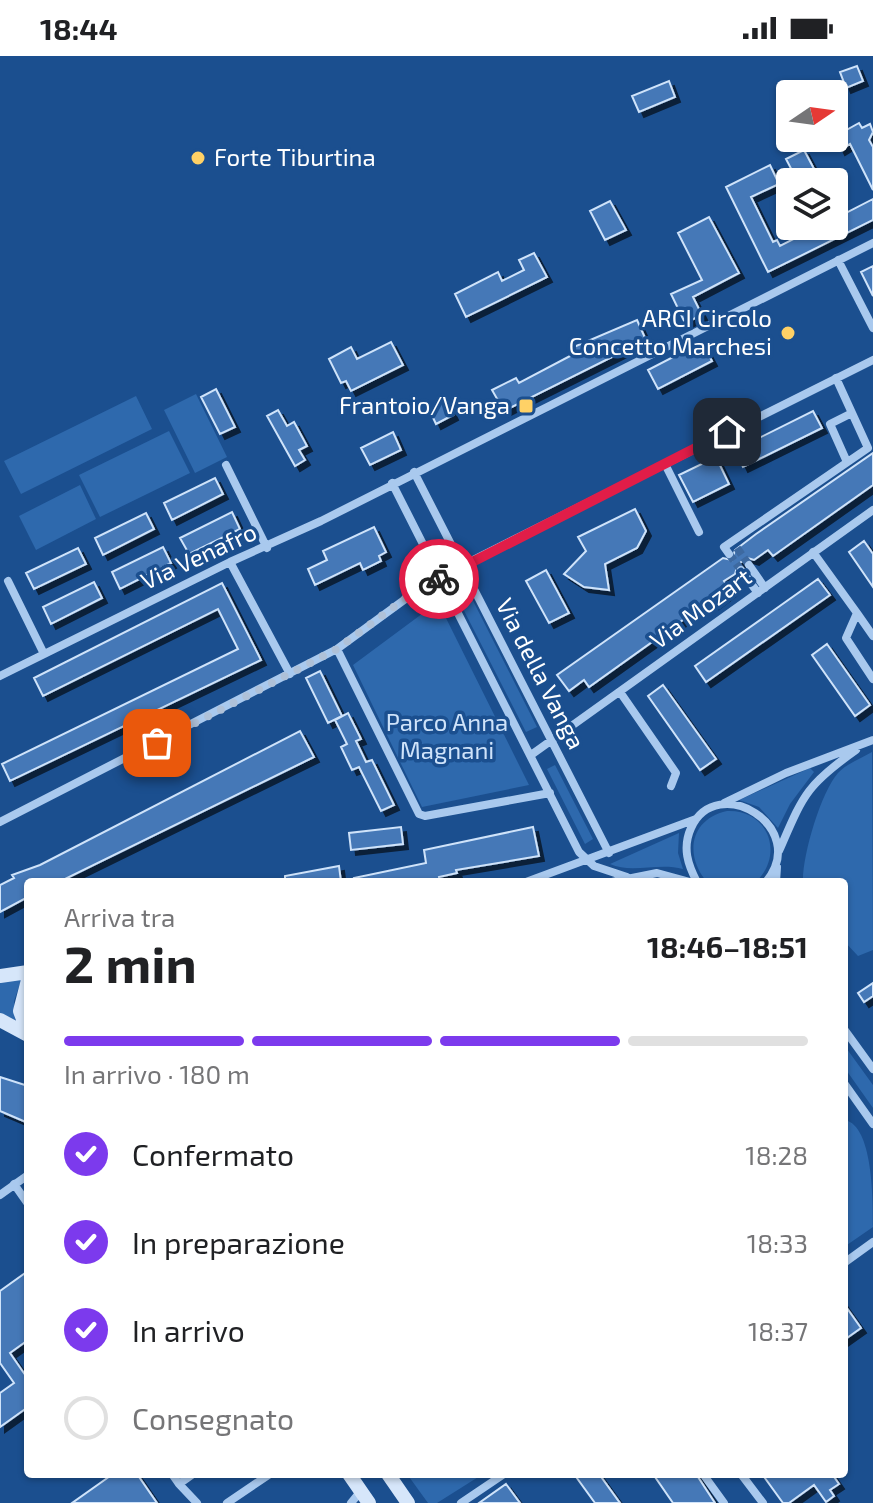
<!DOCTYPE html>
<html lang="it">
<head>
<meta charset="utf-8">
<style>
  body { margin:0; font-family:"Exo 2",sans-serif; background:#f6f6f6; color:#202124; height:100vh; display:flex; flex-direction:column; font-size:30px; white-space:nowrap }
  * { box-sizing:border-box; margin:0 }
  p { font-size:26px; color:#757577 }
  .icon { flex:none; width:44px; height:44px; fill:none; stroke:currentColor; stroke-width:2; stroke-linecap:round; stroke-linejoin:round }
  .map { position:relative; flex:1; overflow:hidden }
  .details { position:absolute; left:24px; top:822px; width:824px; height:600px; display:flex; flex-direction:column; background:#fff; border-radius:8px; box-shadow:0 2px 6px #0004 }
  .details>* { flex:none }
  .needle { width:52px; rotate:77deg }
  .buttons { position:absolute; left:776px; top:24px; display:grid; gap:16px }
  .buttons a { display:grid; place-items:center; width:72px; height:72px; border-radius:8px; background:#fff; box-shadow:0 2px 6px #0004; font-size:40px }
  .pin { position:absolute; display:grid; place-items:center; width:68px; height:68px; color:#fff; margin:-34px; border-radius:16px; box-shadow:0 4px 12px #0006 }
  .courier { position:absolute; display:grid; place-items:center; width:80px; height:80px; margin:-40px; border:6px solid #e11d48; border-radius:50%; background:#fff; color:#222; box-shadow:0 2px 10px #0007 }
  .head em { font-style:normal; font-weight:700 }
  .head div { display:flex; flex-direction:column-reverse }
  .head { display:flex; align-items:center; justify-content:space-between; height:136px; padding:0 40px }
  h1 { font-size:52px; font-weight:700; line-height:60px }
  .bar { display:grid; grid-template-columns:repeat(4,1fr); gap:12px 8px; align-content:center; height:96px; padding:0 40px }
  .bar i { height:10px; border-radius:6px; background:#e0e0e0 }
  .bar .active { background:#7c3aed }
  .bar p { grid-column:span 4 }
  ol { padding:0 40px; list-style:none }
  li { display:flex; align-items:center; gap:24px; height:88px }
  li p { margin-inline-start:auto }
  li .icon { padding:8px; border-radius:50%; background:#7c3aed; color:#fff; stroke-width:4 }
  li:last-child { color:#757577 }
  li i { width:44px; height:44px; border:4px solid #e0e0e0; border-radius:50% }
  .status { display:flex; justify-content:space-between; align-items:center; height:56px; padding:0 40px; background:#fff; direction:ltr }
  .status svg { height:22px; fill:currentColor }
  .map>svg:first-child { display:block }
</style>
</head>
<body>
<div class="status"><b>18:44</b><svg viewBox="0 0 49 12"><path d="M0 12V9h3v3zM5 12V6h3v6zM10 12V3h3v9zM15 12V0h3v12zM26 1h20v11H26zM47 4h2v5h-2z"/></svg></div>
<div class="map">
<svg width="873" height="1447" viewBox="0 0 873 1447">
  <defs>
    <filter id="shadow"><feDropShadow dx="5" dy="5" stdDeviation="0" flood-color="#0009"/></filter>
  </defs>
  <rect width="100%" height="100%" fill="#1b4f8f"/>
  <!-- green -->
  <path fill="#2e69ad" d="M196,338L227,401L195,417L164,354Z
    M136,340L152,373L21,438L4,405Z
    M169,375L190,417L100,461L79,419Z
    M80,429L96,463L36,494L19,460Z
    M465,529L537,671L526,676L454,535Z
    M438,546L529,729L422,751L353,609Z
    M872,696L873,894L858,900L844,885V826H803C802,800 821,736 838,717C846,708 862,702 872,696Z
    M555,709L593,783L585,788L547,713Z
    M810,712L814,716L790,748L778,772L759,751L739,744Z
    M727,755C768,753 785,798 756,826H707C684,799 690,763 727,755Z
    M679,777L678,797L683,813C658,806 632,818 610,808Z
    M23,919L14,945L15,964L0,957V925Z
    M844,989L873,1029V1052L844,1011Z
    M845,1064C873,1070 873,1143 873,1171L844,1191Z
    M407,1418H483L437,1447H428Z"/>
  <!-- building -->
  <path fill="#4478b7" stroke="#cfe3fa" stroke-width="2" filter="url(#shadow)" d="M857,10L863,25L846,32L840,16Z
    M669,25L675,41L639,56L632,40Z
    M859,67L862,72L870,68L873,76L869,84L873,91V134L850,88L840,94L834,81Z
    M804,94L821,126H798L786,103Z
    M770,109L779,128L751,141L773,186L777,184L780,190L819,170H834V163L873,143V164L768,216L726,131Z
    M610,145L626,174L605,184L590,155Z
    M709,161L739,217L693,241L702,259L685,267L671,238L702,224L678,177Z
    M534,197L547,221L466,261L455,238L498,216L502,225L524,214L519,204Z
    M873,210V240L861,216Z
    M637,264L646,284L504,355L492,334L516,322L519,327L572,299L569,293Z
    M391,286L403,309L351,335L346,325L341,327L329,303L351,291L357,303Z
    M702,286L712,305L658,333L648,314Z
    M216,333L235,371L220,378L201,341Z
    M446,344L453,359L436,368L429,353Z
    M278,354L287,370L294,366L307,390L299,394L305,404L295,410L267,360Z
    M813,355L822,372L743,411L735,394Z
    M393,376L401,394L370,409L361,392Z
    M873,397V429L773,500L768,494L754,504L748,502L738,508L735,518L724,525L731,535L714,548L711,544L589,631L584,624L569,635L557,619L723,502L732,504L735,494L756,478Z
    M716,401L729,428L693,446L679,419Z
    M215,422L223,438L172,464L164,447Z
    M635,453L646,475L637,492L605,508L609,534L584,531L564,518L586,495L578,481Z
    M232,456L240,473L189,498L180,482Z
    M146,457L154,473L103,499L95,482Z
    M374,471L386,496L379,500L381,505L363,514L360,507L315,529L308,513L327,504L323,495Z
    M864,485L873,498V531L849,496Z
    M163,491L171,507L120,533L112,516Z
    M78,492L86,508L34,533L26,517Z
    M546,514L569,557L549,567L526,525Z
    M818,523L830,539L706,626L695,610Z
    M94,526L102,542L51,568L43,551Z
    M222,527L261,604L10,725L2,708L238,593L218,553L43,640L34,622Z
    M827,588L870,649L855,660L812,599Z
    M320,615L342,660L328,667L306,622Z
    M663,629L716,703L700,714L648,640Z
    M348,657L361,683L356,685L366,706L372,704L394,749L381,755L359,711L352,714L341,691L347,688L335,664Z
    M300,675L314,701L59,826H28V841L0,856V829L14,822L12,819L40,809Z
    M401,771L403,788L351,794L349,777Z
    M533,771L539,800L456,814L457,817L439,821L440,826H355L354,822L426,807L424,794Z
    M339,810L341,826H285V820Z
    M873,927V940L864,946L858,937Z
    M0,1021L28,1030V1067L0,1055Z
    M28,1215V1284L10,1297L28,1323V1351L0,1371V1337L14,1327L0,1307V1235Z
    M844,1248L861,1272L844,1284Z
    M113,1418H137L157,1447H72Z
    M574,1418H599L620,1447H595Z
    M653,1418H696L715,1447H673Z
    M762,1418H832L839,1428L830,1434L834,1440L826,1446L814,1429L789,1447H783Z
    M506,1428L520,1447H479Z"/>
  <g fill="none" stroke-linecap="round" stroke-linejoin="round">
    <!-- street-tunnel -->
    <path stroke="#3d69a0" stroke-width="8" stroke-dasharray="8 4" stroke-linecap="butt" d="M737,492L749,509
      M729,498L741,514"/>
    <!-- street -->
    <path stroke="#a9c9ee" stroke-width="8" d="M838,204L873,272
      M847,406L830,368L852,357
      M665,408L699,476
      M226,409L267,492
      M414,416L609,797
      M392,427L579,796L594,810L627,821
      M813,496L857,557
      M729,498L724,491L868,392L836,322
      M230,506L290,618
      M749,509L765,532
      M741,514L758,537
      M8,525L44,598
      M873,580L857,557L846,582L873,623
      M337,593L419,758L425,760L550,737
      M0,620L230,506L321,465L873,187
      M620,636L676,717L671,730
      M531,699L873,454
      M724,747L786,717L873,684
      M0,766L337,593L415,536L475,503L873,304
      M779,795C803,740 805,730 856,694
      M526,826L696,763
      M612,826L657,817L690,826
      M697,826C688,809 682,792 691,772C717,715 811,771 766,826
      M776,826L777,811
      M844,973L873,1013
      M844,1027L873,1068
      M14,1128L28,1148
      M0,1139L28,1119
      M844,1207L873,1186
      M172,1418L179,1428L193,1418
      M703,1418L724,1447
      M741,1418L763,1447
      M179,1428L197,1447
      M227,1447L270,1418
      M351,1447L360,1436
      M461,1447L504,1418"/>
    <!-- secondary -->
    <path stroke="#d6e6fa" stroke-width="14" d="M0,920L28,916
      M28,924L20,955L28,977
      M0,964L28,979
      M349,1418L369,1447
      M388,1418L408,1447"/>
  </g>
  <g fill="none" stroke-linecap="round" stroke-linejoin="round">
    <!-- done -->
    <path stroke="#afc1d8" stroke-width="8" stroke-dasharray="0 14.4" d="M157,687L337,593L410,539L439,523"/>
    <!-- route -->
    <path stroke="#e11d48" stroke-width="10" d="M439,523L727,376"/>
  </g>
  <!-- markers -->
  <g fill="#ffd166" stroke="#1b4f8f" stroke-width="3">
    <circle cx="198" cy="102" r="8"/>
    <circle cx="788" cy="277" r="8"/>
    <rect x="518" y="342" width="16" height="16" rx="4"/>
  </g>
  <g text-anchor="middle" stroke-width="7" stroke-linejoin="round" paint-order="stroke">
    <!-- poi labels -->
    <g font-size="24" fill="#fff" stroke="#1b4f8f" text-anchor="end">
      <text x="214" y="110" text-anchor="start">Forte Tiburtina</text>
      <text x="772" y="271">ARCI Circolo<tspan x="772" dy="28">Concetto Marchesi</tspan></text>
      <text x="510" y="358">Frantoio/Vanga</text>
    </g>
    <!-- street labels -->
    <g font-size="24" fill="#fff" stroke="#1b4f8f">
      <text transform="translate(199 501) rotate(-25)" y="8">Via Venafro</text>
      <text transform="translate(701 553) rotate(-36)" y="8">Via Mozart</text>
      <text transform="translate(540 618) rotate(63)" y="8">Via della Vanga</text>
    </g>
    <!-- park labels -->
    <g font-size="24" fill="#cfe3fa" stroke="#1b4f8f">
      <text x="447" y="675">Parco Anna<tspan x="447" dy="28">Magnani</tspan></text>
    </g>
  </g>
</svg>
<div class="buttons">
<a><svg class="needle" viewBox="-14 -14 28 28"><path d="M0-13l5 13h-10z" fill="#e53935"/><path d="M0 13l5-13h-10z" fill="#757577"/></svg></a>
<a><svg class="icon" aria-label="layers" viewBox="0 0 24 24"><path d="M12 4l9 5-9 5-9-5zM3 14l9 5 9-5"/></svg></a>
</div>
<div class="pin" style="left:157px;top:687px;background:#ea580c"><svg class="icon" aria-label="bag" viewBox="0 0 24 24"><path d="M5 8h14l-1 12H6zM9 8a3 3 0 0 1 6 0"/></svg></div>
<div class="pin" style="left:727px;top:376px;background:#1f2937"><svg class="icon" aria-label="home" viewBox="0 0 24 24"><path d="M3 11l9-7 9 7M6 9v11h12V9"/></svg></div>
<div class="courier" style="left:439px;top:523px"><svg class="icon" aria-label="bike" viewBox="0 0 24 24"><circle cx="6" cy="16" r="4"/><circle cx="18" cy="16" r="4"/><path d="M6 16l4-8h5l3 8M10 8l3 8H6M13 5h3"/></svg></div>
<section class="details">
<div class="head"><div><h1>2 min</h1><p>Arriva tra</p></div><em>18:46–18:51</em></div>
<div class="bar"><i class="active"></i><i class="active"></i><i class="active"></i><i></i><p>In arrivo · 180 m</p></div>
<ol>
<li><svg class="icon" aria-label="check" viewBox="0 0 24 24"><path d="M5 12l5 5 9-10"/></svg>Confermato<p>18:28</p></li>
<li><svg class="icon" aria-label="check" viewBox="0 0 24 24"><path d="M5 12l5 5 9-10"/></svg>In preparazione<p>18:33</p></li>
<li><svg class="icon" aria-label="check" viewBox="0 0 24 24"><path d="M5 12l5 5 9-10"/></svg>In arrivo<p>18:37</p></li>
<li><i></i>Consegnato</li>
</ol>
</section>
</div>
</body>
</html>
